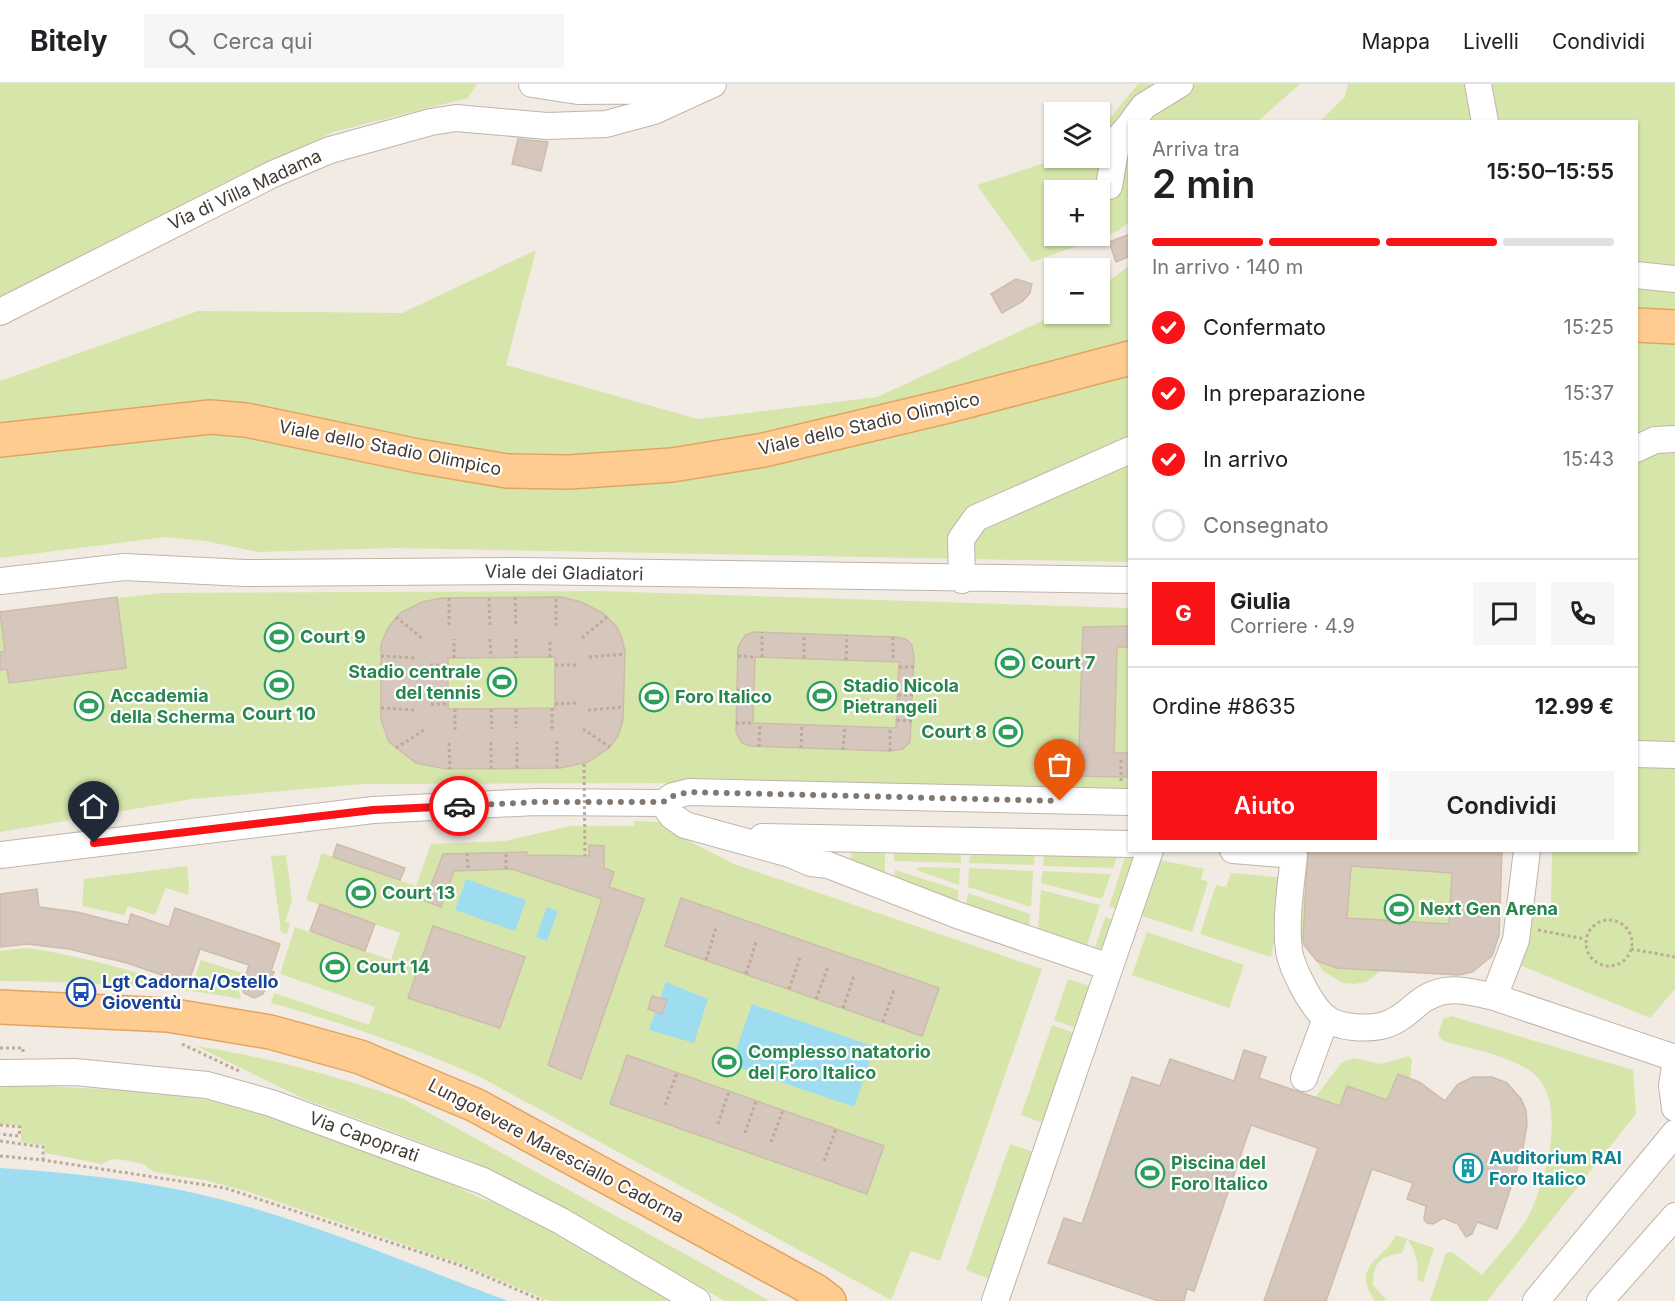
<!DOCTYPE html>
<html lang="it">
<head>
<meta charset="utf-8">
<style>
  body { margin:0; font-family:Inter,sans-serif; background:#f6f6f6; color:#202124; height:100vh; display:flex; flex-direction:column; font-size:22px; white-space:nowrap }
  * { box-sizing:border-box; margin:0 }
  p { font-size:20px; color:#757577 }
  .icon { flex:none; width:33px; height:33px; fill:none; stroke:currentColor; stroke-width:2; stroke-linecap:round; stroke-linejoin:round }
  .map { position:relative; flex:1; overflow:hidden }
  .side { position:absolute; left:1128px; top:36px; width:510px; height:732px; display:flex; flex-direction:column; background:#fff; border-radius:0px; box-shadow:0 2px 4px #0004 }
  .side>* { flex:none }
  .tools { position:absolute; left:1044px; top:18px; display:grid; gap:12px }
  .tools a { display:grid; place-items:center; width:66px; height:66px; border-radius:0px; background:#fff; box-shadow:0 2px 4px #0004; font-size:30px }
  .pin { position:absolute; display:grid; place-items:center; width:51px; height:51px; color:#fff; margin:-62px -26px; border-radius:50% 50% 50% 0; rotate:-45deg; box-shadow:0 0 6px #0007 }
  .pin .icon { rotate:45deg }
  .courier { position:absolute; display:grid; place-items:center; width:60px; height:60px; margin:-30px; border:4px solid #f91317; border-radius:50%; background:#fff; color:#222; box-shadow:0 2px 8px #0007 }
  .head em { font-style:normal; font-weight:600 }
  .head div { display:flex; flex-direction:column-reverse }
  .head { display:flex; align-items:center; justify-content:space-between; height:102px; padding:0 24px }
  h1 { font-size:39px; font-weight:600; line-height:45px }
  .bar { display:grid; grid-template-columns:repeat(4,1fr); gap:9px 6px; align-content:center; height:72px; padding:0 24px }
  .bar i { height:8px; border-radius:4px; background:#e0e0e0 }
  .bar .current { background:#f91317 }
  .bar p { grid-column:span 4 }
  .line { display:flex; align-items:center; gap:15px; padding:0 24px; border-top:2px solid #e0e0e0 }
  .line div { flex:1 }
  .round { display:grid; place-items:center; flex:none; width:63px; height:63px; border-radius:0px; background:#f6f6f6 }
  ol { padding:0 24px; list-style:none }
  li { display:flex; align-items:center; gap:18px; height:66px }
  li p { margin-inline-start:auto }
  li .icon { padding:6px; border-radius:50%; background:#f91317; color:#fff; stroke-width:4 }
  li:last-child { color:#757577 }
  li i { width:33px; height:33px; border:3px solid #e0e0e0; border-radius:50% }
  .primary-button { display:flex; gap:12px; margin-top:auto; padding:12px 24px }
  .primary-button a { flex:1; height:69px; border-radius:0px; background:#f91317; color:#fff; font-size:24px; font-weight:600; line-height:69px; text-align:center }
  .primary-button a+a { background:#f6f6f6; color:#202124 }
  header { display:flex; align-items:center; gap:36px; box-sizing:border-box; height:84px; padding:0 30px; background:#fff; border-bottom:2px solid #e0e0e0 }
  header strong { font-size:28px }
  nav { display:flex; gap:33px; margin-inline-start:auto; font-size:21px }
  .search { width:420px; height:54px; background:#f6f6f6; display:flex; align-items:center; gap:15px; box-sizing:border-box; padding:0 21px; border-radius:0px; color:#757577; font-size:22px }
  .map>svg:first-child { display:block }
</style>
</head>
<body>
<header>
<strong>Bitely</strong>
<div class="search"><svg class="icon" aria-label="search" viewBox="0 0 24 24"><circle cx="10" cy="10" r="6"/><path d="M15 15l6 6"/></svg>Cerca qui</div>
<nav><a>Mappa</a><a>Livelli</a><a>Condividi</a></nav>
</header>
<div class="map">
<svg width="1675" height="1217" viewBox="0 0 1675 1217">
  <rect width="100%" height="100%" fill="#f2ebe3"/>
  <!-- green -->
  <path fill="#d6e6ab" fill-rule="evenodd" d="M0,0H477L468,14L333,48L0,216Z
    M1138,0H1300L1258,37L1130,38L1129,138L1118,147L1032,178L977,101L1060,74H1100V46ZM1054,106H1100V152H1054Z
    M1348,0H1675V905L1650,934L1515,879L1528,824L1551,821L1552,767L1636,766V38H1319L1345,13Z
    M536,166L506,281L698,335L877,313L1057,230H1100V203L1129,182V478L395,464L258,468L205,457L166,453L0,474V297L198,227L402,229Z
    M597,507L1129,524V712L714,699L363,700L192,715L0,748V527L163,509Z
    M634,737L658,738L691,745L689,757L734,780L1042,885L940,1177L911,1167L891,1216L480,993C411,963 343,939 271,919L274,909L369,941L375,923L280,890L295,843L391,876L400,849L306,816L322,769L416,802L431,760L505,757L570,742H634Z
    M852,764H885V795L850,784Z
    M894,765L961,766V779L894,777Z
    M970,766L1035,770L1034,781L969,779Z
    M1301,767H1502L1499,853L1488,875L1471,888L1463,891L1381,887L1366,898L1354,900L1343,899L1323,887L1299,853Z
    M1044,770L1117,773L1113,784L1043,782Z
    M286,771L292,817L285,838L290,839L287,850L281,848L271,772Z
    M1125,773L1139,774L1121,826L1109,823Z
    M1160,776L1204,785L1201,795L1208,798L1192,848L1142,832Z
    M187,782L189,803L188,811L166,804L155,831L128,822L124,831L82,822L84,795Z
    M919,783L960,784L959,801L916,786Z
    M969,784L1033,787L1031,823L968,803Z
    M895,786L958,806V819L895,798Z
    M1043,787L1111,790L1102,815L1041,799Z
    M1231,789L1287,794L1271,873L1200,850L1216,801L1226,803Z
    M1041,806L1100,821L1087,861L1038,845Z
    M968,809L1030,830L1029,842L966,822Z
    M1105,833L1117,837L1107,867L1095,863Z
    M1147,848L1244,881L1229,924L1132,891Z
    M27,864C84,872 137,888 191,905L201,876L242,889L238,903L241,915C163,900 80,898 0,897V867Z
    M1068,895L1093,903L1078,945L1054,936Z
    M1451,932L1633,986L1636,1030L1487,1217H1430L1446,1169L1452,1168L1482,1191C1497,1172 1519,1151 1530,1129C1547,1095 1569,1012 1530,987C1505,970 1471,965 1443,957L1438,951L1443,935Z
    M1052,941L1077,950L1046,1040L1021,1031Z
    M196,962C267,973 336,992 404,1015L770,1217H725L506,1094L463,1074L304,1015Z
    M1409,972L1412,976L1410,994L1398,991L1386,1018L1347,1002L1340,1022L1315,1014L1341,979L1354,974L1381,980Z
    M0,1000L143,1007L208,1016L267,1032L427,1089L483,1115L531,1128L690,1217H549L464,1181L249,1108L204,1096L154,1088L143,1080L130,1077L113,1075L102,1080L45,1069L43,1061L21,1058V1042L0,1040Z
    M1010,1060L1036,1069L992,1196L966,1186Z
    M1396,1151L1434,1164L1423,1198L1417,1196C1419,1180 1417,1169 1407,1155L1402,1169C1380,1172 1373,1179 1373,1201L1387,1216L1375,1217C1350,1181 1383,1177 1396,1151Z"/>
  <!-- water -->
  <path fill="#9edcef" d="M466,795L526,816L515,847L455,826Z
    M547,823L558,827L547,857L536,853Z
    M666,898L708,915L694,959L649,946Z
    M752,920L875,963L854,1023L731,981Z
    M0,1084C60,1088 121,1094 180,1106C293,1129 401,1177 508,1217H0Z"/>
  <!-- building -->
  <path fill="#d6c7bc" stroke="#cebbac" stroke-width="1.5" fill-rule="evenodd" d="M518,55L548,58L541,87L512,80Z
    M1130,150V172L1116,178L1109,158Z
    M1016,195L1032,200L1030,209L1023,217L1002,229L991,210Z
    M117,513L126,584L9,599L7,585L0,586V568L5,567L0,528Z
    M562,513L581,518L603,529L617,543L622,555L625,567L623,636L618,652L609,664L588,678L560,684L446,685L416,679L389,658L381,636V560L388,544L400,529L422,518L442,514ZM555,573V624L448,625V574Z
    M1130,542V563H1117L1114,669H1130V693L1078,692L1083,543Z
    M754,548L895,553L906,555L912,561L914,572L910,658L903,665L890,667L750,662L742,659L736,648L738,563L745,551ZM755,573L899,578L896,644L753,639Z
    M337,760L405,784L400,796L333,773Z
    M589,761L604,762V784L614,788L609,803L644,815L581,995L548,981L602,815L512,785L454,787L441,823L425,817L443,770L527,768L526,771L589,772Z
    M1308,766H1502L1499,851L1492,872L1472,888L1459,891L1337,884L1317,877L1304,861L1303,854ZM1351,782L1452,789L1449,840L1347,834Z
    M37,805L39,823L77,828L128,841L131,830L169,843L175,824L280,860L271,887L274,888L263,910L254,914L244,909L242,903L249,881L200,865L188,900L127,879L69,865L27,860L0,863V810Z
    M681,814L939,904L922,952L665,862Z
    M320,820L375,840L365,867L310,847Z
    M433,842L525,873L500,944L408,914Z
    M652,912L667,916L662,930L648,925Z
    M1244,966L1266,973L1259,994L1340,1022L1347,1002L1387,1016L1398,990L1419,998L1445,1017L1458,1000L1473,993H1492L1507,999L1521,1015L1526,1026L1527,1041L1522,1070L1497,1145L1477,1138L1472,1150L1466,1153L1458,1140L1443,1134L1433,1140L1427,1139L1424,1135L1426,1122L1407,1115L1413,1099L1372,1085L1326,1217H1264L1318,1064L1251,1041L1194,1207L1187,1205L1184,1217H1158L1048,1179L1064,1134L1082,1140L1132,993L1160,1002L1170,975L1234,997Z
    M627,971L884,1062L867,1110L610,1020Z"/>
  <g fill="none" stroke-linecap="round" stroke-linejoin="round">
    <!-- minor casing -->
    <g stroke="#c0b4a9" stroke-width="28">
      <path id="minor" d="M532,0L578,7L695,6
        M1478,0L1485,38
        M1132,38L1144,22L1180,0
        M1109,102L1117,56L1130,41
        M1636,191L1675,195
        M0,228L273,90L330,66L431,38L456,34L547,42L606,40L654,27L713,0
        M1636,365L1655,356L1675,355
        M962,496L961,455L976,434L1130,366
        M0,497L124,483L245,489L519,487L1130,496
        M1636,670L1675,671
        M663,719L672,732L685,741L790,770L811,779L828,781L957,831L1109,883
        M762,753L1130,760
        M1233,766L1294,771C1291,802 1285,836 1289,867C1292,885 1312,924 1327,935C1340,944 1366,945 1381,942C1395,939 1406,930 1416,921C1441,899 1466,906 1494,913L1516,856L1527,766
        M0,771L373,726L536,718L663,719L673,712L689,708L1130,718
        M1494,913L1675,974
        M1675,982L1672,1002L1675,1024
        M0,989L75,988L207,1001L271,1019L483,1097L561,1137L697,1217
        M1304,994L1326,934
        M995,1217L1150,766
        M1536,1217L1675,1049
        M1600,1217L1675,1132"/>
    </g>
    <!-- major casing -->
    <g stroke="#e2a560" stroke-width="36">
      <path id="major" d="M1636,241L1675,243
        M0,356L210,333L246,336L418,372L507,387L569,388L672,381L764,366L948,322L1130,274
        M0,923L168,931L270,948L360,973L475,1021L816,1207L829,1217"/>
    </g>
    <!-- path -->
    <path stroke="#beaa97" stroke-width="3" stroke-dasharray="3 3" stroke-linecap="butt" d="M515,513L516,542
      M449,514V542
      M489,514L490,542
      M396,533L423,555
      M556,542V513
      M893,553V577
      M582,554L607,533
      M490,555L491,574
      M516,555V574
      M381,572L417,574
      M738,572L755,573
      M550,573V555
      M589,573L625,570
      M762,573V548
      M454,574V555
      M804,574V550
      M846,576L847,551
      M430,581H448
      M555,581H576
      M899,583H914
      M737,606H754
      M898,611H913
      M431,620H448
      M555,620L576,619
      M381,624L417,626
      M552,624V645
      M455,625V646
      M491,625L492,645
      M516,625V644
      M588,626L624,623
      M897,636L912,637
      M736,639H753
      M583,645L610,663
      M557,657V684
      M449,659L450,685
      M759,663L760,639
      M396,664L424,646
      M801,664L802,641
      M843,666L845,642
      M890,667V644
      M517,684V658
      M491,685V658
      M1121,697V673
      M467,769L468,786
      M506,785V768
      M1586 859a23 23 0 1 1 46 0a23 23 0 1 1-46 0Z
      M1538,846L1585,855
      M1631,865L1675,873
      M706,876L716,844
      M746,890L756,858
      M789,905L800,874
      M816,915L828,883
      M843,924L854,892
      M883,938L894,906
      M182,960L239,987
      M0,964H23V968
      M665,1021L677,989
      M718,1040L729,1007
      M0,1041L20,1043L19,1052L0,1050
      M745,1049L756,1017
      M0,1057L43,1063V1076
      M771,1058L783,1026
      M0,1072L43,1076L225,1104L462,1182L543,1217
      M824,1077L836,1045"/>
    <!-- minor -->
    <use href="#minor" stroke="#fff" stroke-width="26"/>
    <!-- major -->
    <use href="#major" stroke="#fecc90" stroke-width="33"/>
    <!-- path-bridge -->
    <path stroke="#beaa97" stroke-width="3" stroke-dasharray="3 3" stroke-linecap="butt" d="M584,680L585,772"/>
  </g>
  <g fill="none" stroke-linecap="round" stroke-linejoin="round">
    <!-- done -->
    <path stroke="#807871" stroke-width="6" stroke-dasharray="0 10.8" d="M459,722L536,718H663L673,712L689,708L1060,717"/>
    <!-- route -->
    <path stroke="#f91317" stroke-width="8" d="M94,759L373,726L459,722"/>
  </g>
  <!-- icons -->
  <defs>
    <g id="stadium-ring" transform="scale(1.5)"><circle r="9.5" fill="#fff" stroke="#2e9e5b" stroke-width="1.5"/><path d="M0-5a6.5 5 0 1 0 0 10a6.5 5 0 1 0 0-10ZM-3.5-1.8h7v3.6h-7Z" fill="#2e9e5b"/></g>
    <g id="bus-ring" transform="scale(1.5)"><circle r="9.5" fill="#fff" stroke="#1a4fb4" stroke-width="1.5"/><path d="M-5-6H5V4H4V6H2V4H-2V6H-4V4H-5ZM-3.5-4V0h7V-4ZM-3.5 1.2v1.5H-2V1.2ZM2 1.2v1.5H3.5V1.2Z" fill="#1a4fb4"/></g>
    <g id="building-ring" transform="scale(1.5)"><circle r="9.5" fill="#fff" stroke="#0f9aa8" stroke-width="1.5"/><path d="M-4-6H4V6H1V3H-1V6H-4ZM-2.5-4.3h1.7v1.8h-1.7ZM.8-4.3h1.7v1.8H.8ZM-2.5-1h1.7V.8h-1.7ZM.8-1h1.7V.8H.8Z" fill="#0f9aa8"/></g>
  </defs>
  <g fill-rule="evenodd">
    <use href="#stadium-ring" x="279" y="553"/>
    <use href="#stadium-ring" x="1010" y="579"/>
    <use href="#stadium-ring" x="502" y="598"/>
    <use href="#stadium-ring" x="279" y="601"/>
    <use href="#stadium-ring" x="822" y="612"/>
    <use href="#stadium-ring" x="654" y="613"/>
    <use href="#stadium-ring" x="89" y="622"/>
    <use href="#stadium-ring" x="1008" y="648"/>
    <use href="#stadium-ring" x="361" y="809"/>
    <use href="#stadium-ring" x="1399" y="825"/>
    <use href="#stadium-ring" x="335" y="883"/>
    <use href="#bus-ring" x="81" y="908"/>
    <use href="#stadium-ring" x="727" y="978"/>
    <use href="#building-ring" x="1468" y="1084"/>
    <use href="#stadium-ring" x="1150" y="1089"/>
  </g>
  <g text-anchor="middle" stroke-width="4.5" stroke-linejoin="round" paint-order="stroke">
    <!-- street labels -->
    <g font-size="18" fill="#433a33" stroke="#fff">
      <text transform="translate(245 106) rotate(-25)" y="6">Via di Villa Madama</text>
      <text transform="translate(869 340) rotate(-13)" y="6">Viale dello Stadio Olimpico</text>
      <text transform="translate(390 364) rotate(11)" y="6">Viale dello Stadio Olimpico</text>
      <text transform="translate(564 489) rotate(1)" y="6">Viale dei Gladiatori</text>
      <text transform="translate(364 1053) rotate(20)" y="6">Via Capoprati</text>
      <text transform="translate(556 1067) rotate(28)" y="6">Lungotevere Maresciallo Cadorna</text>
    </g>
    <!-- leisure labels -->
    <g font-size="18" font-weight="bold" fill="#27864d" stroke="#fff" text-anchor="start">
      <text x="300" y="559">Court 9</text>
      <text x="1031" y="585">Court 7</text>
      <text x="481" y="594" text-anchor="end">Stadio centrale<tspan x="481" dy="21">del tennis</tspan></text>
      <text x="843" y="608">Stadio Nicola<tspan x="843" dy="21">Pietrangeli</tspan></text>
      <text x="110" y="618">Accademia<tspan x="110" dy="21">della Scherma</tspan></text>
      <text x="675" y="619">Foro Italico</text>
      <text x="279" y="636" text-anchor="middle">Court 10</text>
      <text x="987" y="654" text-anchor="end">Court 8</text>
      <text x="382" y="815">Court 13</text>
      <text x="1420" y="831">Next Gen Arena</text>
      <text x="356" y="889">Court 14</text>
      <text x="748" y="974">Complesso natatorio<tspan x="748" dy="21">del Foro Italico</tspan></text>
      <text x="1171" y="1085">Piscina del<tspan x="1171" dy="21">Foro Italico</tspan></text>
    </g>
    <!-- transit labels -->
    <g font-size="18" font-weight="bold" fill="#164399" stroke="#fff" text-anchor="start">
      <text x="102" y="904">Lgt Cadorna/Ostello<tspan x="102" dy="21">Gioventù</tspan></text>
    </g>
    <!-- culture labels -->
    <g font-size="18" font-weight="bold" fill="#0d838f" stroke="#fff" text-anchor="start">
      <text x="1489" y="1080">Auditorium RAI<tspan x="1489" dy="21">Foro Italico</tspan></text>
    </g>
  </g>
</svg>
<div class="tools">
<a><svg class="icon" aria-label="layers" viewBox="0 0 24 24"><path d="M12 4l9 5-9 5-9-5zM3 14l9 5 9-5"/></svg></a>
<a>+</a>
<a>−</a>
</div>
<div class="pin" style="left:1060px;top:717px;background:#ea580c"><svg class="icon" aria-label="bag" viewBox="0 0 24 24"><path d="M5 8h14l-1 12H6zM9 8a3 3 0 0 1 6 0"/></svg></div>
<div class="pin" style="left:94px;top:759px;background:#1f2937"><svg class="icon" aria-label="home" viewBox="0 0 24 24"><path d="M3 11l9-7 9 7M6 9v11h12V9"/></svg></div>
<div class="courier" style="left:459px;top:722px"><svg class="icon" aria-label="car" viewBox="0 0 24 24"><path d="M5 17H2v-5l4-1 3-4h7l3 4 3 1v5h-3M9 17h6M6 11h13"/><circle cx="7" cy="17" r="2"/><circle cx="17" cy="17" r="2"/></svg></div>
<section class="side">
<div class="head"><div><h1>2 min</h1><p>Arriva tra</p></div><em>15:50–15:55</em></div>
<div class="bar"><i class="current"></i><i class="current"></i><i class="current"></i><i></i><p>In arrivo · 140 m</p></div>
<ol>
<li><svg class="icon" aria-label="check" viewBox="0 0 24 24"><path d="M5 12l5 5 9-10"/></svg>Confermato<p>15:25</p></li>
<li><svg class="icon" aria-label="check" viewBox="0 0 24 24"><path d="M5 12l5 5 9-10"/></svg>In preparazione<p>15:37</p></li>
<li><svg class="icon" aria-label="check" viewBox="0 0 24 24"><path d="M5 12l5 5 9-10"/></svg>In arrivo<p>15:43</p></li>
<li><i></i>Consegnato</li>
</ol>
<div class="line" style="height:108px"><b class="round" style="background:#f91317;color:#fff">G</b><div><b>Giulia</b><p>Corriere · 4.9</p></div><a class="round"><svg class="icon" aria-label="chat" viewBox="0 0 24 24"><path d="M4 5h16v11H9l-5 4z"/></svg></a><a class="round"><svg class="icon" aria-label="phone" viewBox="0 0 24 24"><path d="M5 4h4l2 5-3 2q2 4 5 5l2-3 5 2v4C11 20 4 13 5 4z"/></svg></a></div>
<div class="line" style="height:78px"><div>Ordine #8635</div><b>12.99 €</b></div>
<div class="primary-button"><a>Aiuto</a><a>Condividi</a></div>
</section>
</div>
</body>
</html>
